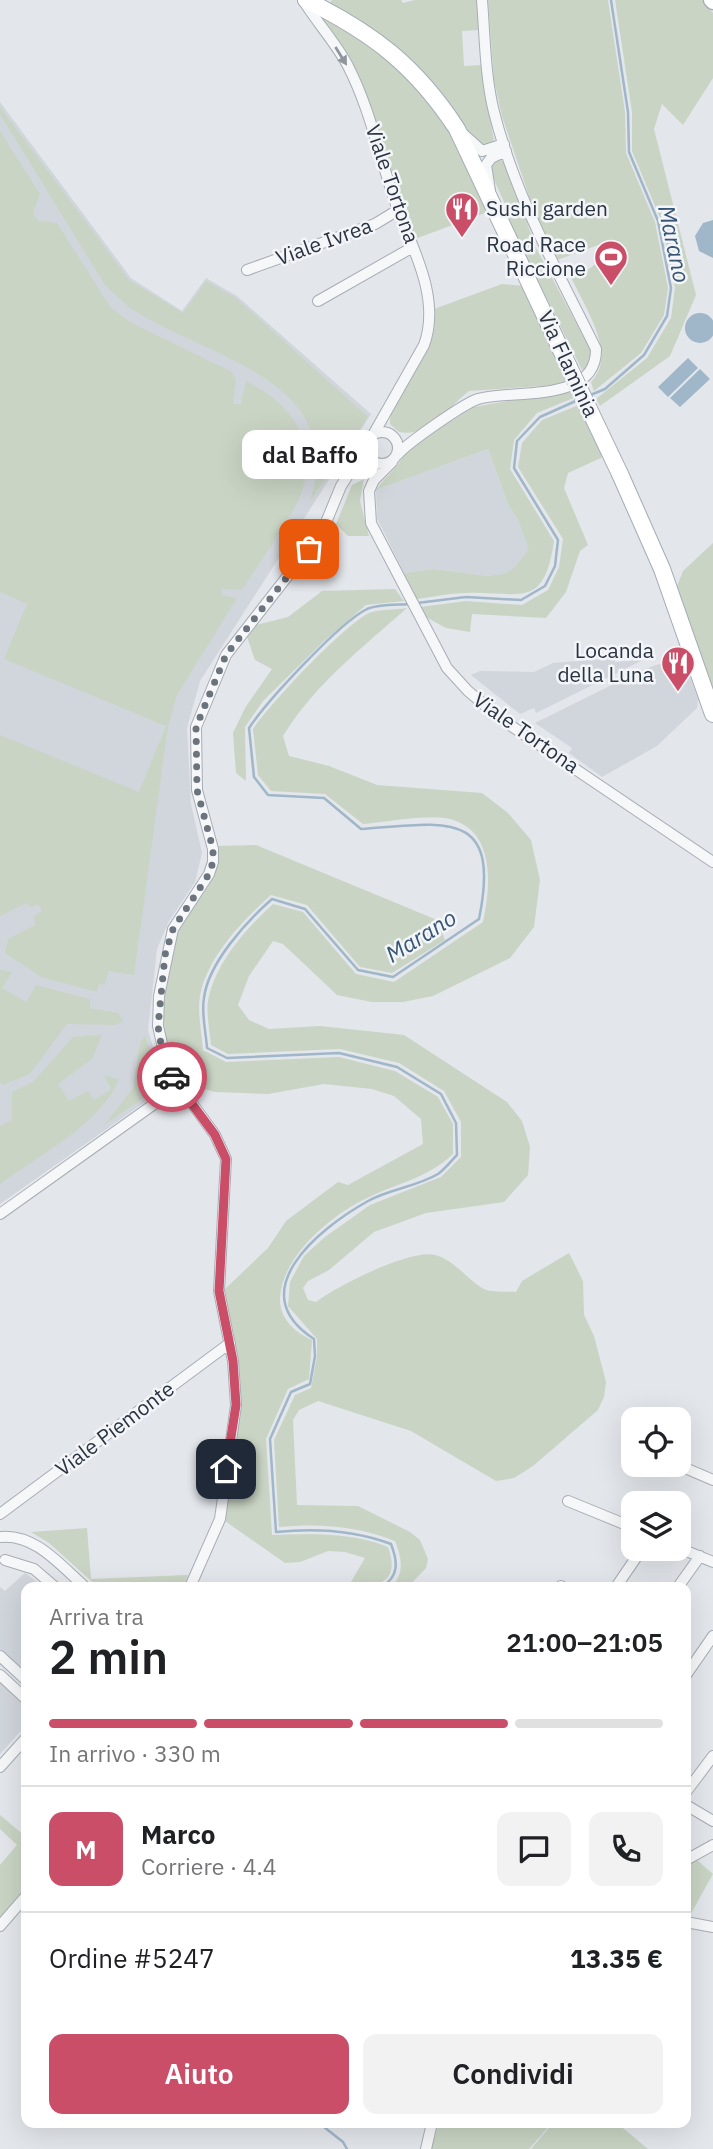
<!DOCTYPE html>
<html lang="it">
<head>
<meta charset="utf-8">
<style>
  body { margin:0; font-family:"IBM Plex Sans",sans-serif; background:#f2f2f2; color:#202124; height:100vh; display:flex; flex-direction:column; font-size:26px; white-space:nowrap }
  * { box-sizing:border-box; margin:0 }
  p { font-size:23px; color:#757577 }
  .icon { flex:none; width:38px; height:38px; fill:none; stroke:currentColor; stroke-width:2; stroke-linecap:round; stroke-linejoin:round }
  .map { position:relative; flex:1; overflow:hidden }
  .details { position:absolute; left:21px; top:1582px; width:670px; height:546px; display:flex; flex-direction:column; background:#fff; border-radius:14px; box-shadow:0 7px 28px #0002 }
  .details>* { flex:none }
  .tools { position:absolute; left:621px; top:1407px; display:grid; gap:14px }
  .tools a { display:grid; place-items:center; width:70px; height:70px; border-radius:14px; background:#fff; box-shadow:0 7px 28px #0002; font-size:35px }
  .pin { position:absolute; display:grid; place-items:center; width:60px; height:60px; color:#fff; margin:-30px; border-radius:14px; box-shadow:0 4px 10px #0006 }
  .courier { position:absolute; display:grid; place-items:center; width:70px; height:70px; margin:-35px; border:5px solid #ca4e67; border-radius:50%; background:#fff; color:#222; box-shadow:0 2px 9px #0007 }
  .bubble { position:absolute; height:49px; border-radius:14px; background:#fff; box-shadow:0 7px 28px #0002; font-size:23px; font-weight:600; line-height:49px; text-align:center }
  .summary em { font-style:normal; font-weight:600 }
  .summary div { display:flex; flex-direction:column-reverse }
  .summary { display:flex; align-items:center; justify-content:space-between; height:119px; padding:0 28px }
  h1 { font-size:46px; font-weight:600; line-height:52px }
  .bar { display:grid; grid-template-columns:repeat(4,1fr); gap:10px 7px; align-content:center; height:84px; padding:0 28px }
  .bar i { height:9px; border-radius:5px; background:#e0e0e0 }
  .bar .on { background:#ca4e67 }
  .bar p { grid-column:span 4 }
  .line { display:flex; align-items:center; gap:18px; padding:0 28px; border-top:2px solid #e0e0e0 }
  .line div { flex:1 }
  .round { display:grid; place-items:center; flex:none; width:74px; height:74px; border-radius:14px; background:#f2f2f2 }
  .button { display:flex; gap:14px; margin-top:auto; padding:14px 28px }
  .button a { flex:1; height:80px; border-radius:14px; background:#ca4e67; color:#fff; font-size:28px; font-weight:600; line-height:80px; text-align:center }
  .button a+a { background:#f2f2f2; color:#202124 }
  .map>svg:first-child { display:block }
</style>
</head>
<body>
<div class="map">
<svg width="713" height="2149" viewBox="0 0 713 2149">
  <rect width="100%" height="100%" fill="#e3e6eb"/>
  <!-- built -->
  <path fill="#d1d6dc" d="M0,102L131,278L182,311L206,278L237,296L371,414L200,681L187,728L191,804L202,853L195,882L169,921L157,949L148,1030L165,1088L0,1204Z
    M488,449L508,504L519,522L530,549L514,569L503,574L487,576L434,569L404,573L377,518L376,490Z
    M682,656L698,699L697,708L657,746L602,777L569,753L572,748L535,723L642,670Z
    M614,658L615,662L643,660L536,713L534,708L520,714L471,675L480,671L534,672L553,663Z
    M25,1573L44,1587H26V1673L0,1649V1587L5,1591Z
    M0,1682L26,1706V1725L0,1754Z"/>
  <!-- green -->
  <path fill="#c9d4c4" d="M332,0H401L403,3L415,0H477L479,30L462,31L464,66L481,65L494,141L489,146L482,147L475,142C435,77 397,40 330,3Z
    M488,0H608L625,112L626,153L655,222L668,288L664,315L641,353L594,391L591,382C619,354 583,305 570,275L589,269L602,259L604,243L557,260L534,211L502,116L494,80Z
    M615,0H702L713,13V78L683,125L662,104L654,129L696,295L670,356L600,406L596,399L647,358L671,318L675,288L661,220L632,151V112Z
    M315,14C327,16 338,24 349,30C419,69 452,133 485,203V213L415,239L406,205L399,201L359,82Z
    M0,107L129,280L183,313L206,281L236,298L368,417L310,501C350,378 204,358 129,307C121,301 113,292 105,285L0,114Z
    M0,131L40,194L33,213L38,221L57,223L111,308L130,322L232,372L236,380L233,404H241L246,381C289,403 317,437 303,488C297,511 256,567 242,590L222,589L221,595L237,598L177,695L168,726L134,975L109,971L105,985L99,984L97,992L41,977L5,953L8,939L35,925L34,916L42,911L38,904L31,907L26,903L0,916V735L139,792L166,726L4,659L27,604L0,592Z
    M501,160L505,162L536,248L591,351L590,365L582,370L507,218L506,206L490,171V165Z
    M502,284L524,286L569,380L556,385L469,391C448,407 429,438 399,432L390,424C389,391 427,364 434,331C435,324 434,316 434,309Z
    M573,389L576,397L537,413L514,440L510,469L554,541C544,611 520,591 466,593C450,593 433,597 417,599L404,573L434,569L487,576L503,574L514,568L529,549L519,522L508,504L488,449L376,490C385,476 401,467 405,450L474,407Z
    M579,405L603,457L568,473L564,488L588,545L580,551L566,592L546,618L472,614L470,632L446,628L424,616L421,607L466,601L522,605L548,590L559,567L563,539L518,467L522,443L542,420Z
    M364,479L360,501L369,536H348L336,524L352,485Z
    M713,543V689L677,586L683,571Z
    M395,589L404,601L366,605L323,642L263,701L245,727L246,781L236,773L233,733L245,708L272,669L255,660L247,637L256,625L288,617L322,591Z
    M407,608C362,648 315,684 283,736L289,756L329,766L377,785L482,793L508,813L531,840L540,880L534,927L510,958L433,996L403,1002H372L337,995L283,944L273,941L249,976L238,1005L249,1020L269,1029L320,1026L404,1035L507,1102L522,1121L530,1147L528,1175L504,1202L426,1213L374,1232L329,1270L308,1281L303,1288L308,1300L316,1302C337,1286 410,1249 435,1255C455,1260 467,1280 484,1289C492,1293 507,1291 516,1292L522,1281L569,1253L583,1281L584,1315L594,1336L606,1382L604,1397L598,1410L533,1466L514,1478L496,1481L411,1431L318,1401L299,1410L293,1420L297,1505L358,1506L410,1532L420,1540L428,1559L426,1568L408,1587H390C406,1575 401,1556 395,1541C358,1526 319,1523 279,1527L274,1440L295,1395L311,1388L317,1356V1339L288,1306L290,1282L304,1256L325,1237L370,1205L441,1177L461,1157V1122L444,1091L399,1063L340,1049L228,1054L211,1045C210,1031 205,1010 209,996C218,960 246,929 273,904L303,912L356,974L394,982L483,922C491,884 496,827 445,818C422,815 386,822 363,824L325,794L271,791L258,775L253,729C270,704 343,626 369,613C379,609 396,610 407,608Z
    M256,845L437,920L445,940L392,973L360,967L307,905L271,895C243,920 207,957 200,996C197,1012 202,1034 203,1050L226,1062L339,1057L395,1071L438,1097L453,1124V1154C429,1177 399,1183 369,1197C332,1214 283,1255 280,1297C279,1318 294,1332 312,1340L309,1379L288,1389L266,1439L272,1535C312,1534 350,1532 388,1547C401,1583 378,1587 348,1587L365,1558L345,1552L328,1551L300,1562L285,1563L225,1521L239,1382L224,1290L268,1248L286,1221L338,1182L348,1185L423,1144L421,1119L394,1096L372,1089L324,1084L268,1094L215,1092L180,1082C159,1045 157,970 178,931C193,903 222,881 218,846Z
    M0,970L12,972L2,988L26,1002L36,985L90,999V1008L118,1013L123,1021L115,1025L67,1024L30,1074L3,1085L0,1081Z
    M102,1035L92,1059L58,1084L69,1101L88,1091L94,1100L111,1089L104,1075L119,1079C102,1123 38,1156 0,1184V1126L12,1120V1092L33,1082L73,1037Z
    M145,1035L161,1086L104,1125L133,1088L140,1044Z
    M87,1528L91,1579L188,1575L184,1587H98L49,1543L31,1532Z
    M0,1815L26,1837V1889L0,1920V1865L17,1845L0,1829Z
    M697,1860L713,1874L689,1917L686,1915V1865Z
    M439,2123H552L529,2149H431Z
    M553,2123H617L648,2149H531Z"/>
  <!-- water -->
  <path fill="#a0b6c9" d="M713,220V258L699,251L695,236L703,223Z
    M685 328a15 15 0 1 1 30 0a15 15 0 1 1-30 0Z
    M688,358L698,368L668,397L658,387Z
    M700,369L710,379L680,407L670,398Z"/>
  <g fill="none" stroke-linecap="round" stroke-linejoin="round">
    <!-- stream -->
    <path stroke="#a0b6c9" stroke-width="2.5" d="M588,396L605,389L644,355L667,316L671,288L658,221L629,152L628,112L611,0
      M417,603L466,597L521,600L545,586L555,566L558,540L514,468L517,441L540,417L578,400
      M382,1587C399,1576 398,1562 391,1544C354,1530 315,1528 276,1532L270,1439L291,1392L310,1384L315,1356L314,1339C241,1292 318,1229 368,1201C389,1189 416,1187 438,1174C445,1169 451,1161 457,1155L456,1123L441,1094L397,1067L339,1053L227,1058L207,1048C206,1032 201,1013 204,998C208,963 247,921 272,899L305,909L358,970L393,977L479,919C502,807 444,823 361,829L324,798L268,795L254,777L249,728C267,701 339,623 367,609C378,604 398,605 410,604
      M319,2123L343,2142L347,2149"/>
    <!-- street casing -->
    <g stroke="#a8adb5" stroke-width="12">
      <path id="street" d="M303,0C317,23 336,43 348,66C371,111 380,160 397,207C413,249 441,299 424,345L373,435
        M461,132L482,151L504,144
        M490,191L486,165L491,158L506,151
        M247,270L375,224L398,210
        M318,301L413,247
        M366 448a16 16 0 1 1 32 0a16 16 0 1 1-32 0Z
        M398,454C409,442 463,404 478,399C513,389 597,404 596,349C558,272 515,196 494,112C485,76 485,37 482,0
        M392,462L374,480L369,491L371,523L447,668L468,691L501,719L713,862
        M0,1214L178,1087
        M633,1446L634,1447
        M678,1465L713,1480
        M568,1501L634,1528
        M0,1514L230,1343
        M0,1537C35,1533 61,1566 85,1587
        M679,1548L713,1562
        M5,1560L34,1569L55,1587
        M190,1587L220,1519L236,1405L233,1361L219,1291L226,1159L215,1135L168,1070L158,1026L159,996L173,929L209,874L213,862V849L197,790L196,727L226,655L322,532L341,486L366,447
        M561,1587V1586
        M616,1587L642,1549
        M678,1587L700,1556
        M0,1656L26,1680
        M0,1675L26,1699
        M686,1675L713,1636
        M0,1767L26,1738
        M686,1792L713,1756
        M686,1805L713,1821
        M686,1860L713,1845
        M686,1922L713,1927
        M0,1926L26,1896
        M426,2149L432,2123"/>
    </g>
    <!-- secondary casing -->
    <g stroke="#a8adb5" stroke-width="17">
      <path id="secondary" d="M711,0L713,2"/>
    </g>
    <!-- primary casing -->
    <g stroke="#a3abb6" stroke-width="18">
      <path id="primary" d="M306,0C373,33 416,66 457,129L569,367
        M620,474L662,569L713,714"/>
    </g>
    <!-- street -->
    <use href="#street" stroke="#f6f7f9" stroke-width="10"/>
    <!-- secondary -->
    <use href="#secondary" stroke="#fff" stroke-width="14"/>
    <!-- primary -->
    <use href="#primary" stroke="#fff" stroke-width="16"/>
    <!-- primary-bridge casing -->
    <g stroke="#a3abb6" stroke-width="18" stroke-linecap="butt">
      <path id="primary-bridge" d="M569,367L620,474"/>
    </g>
    <!-- primary-bridge -->
    <use href="#primary-bridge" stroke="#fff" stroke-width="16"/>
  </g>
  <!-- one-way arrows -->
  <defs><path id="oneway-solid" d="M-6-.8H1V-3.2L6.5 0L1 3.2V.8H-6Z" transform="scale(1.75)"/></defs>
  <use fill="#90969e" href="#oneway-solid" transform="translate(341 56) rotate(58)"/>
  <g fill="none" stroke-linecap="round" stroke-linejoin="round">
    <!-- done -->
    <path stroke="#6b737d" stroke-width="7" stroke-dasharray="0 12.6" d="M172,1077L163,1057L158,1026L165,955L173,929L209,874L213,862V849L197,790L196,727L226,655L309,549"/>
    <!-- route -->
    <path stroke="#ca4e67" stroke-width="9" d="M172,1077L215,1135L226,1159L219,1291L233,1361L236,1405L226,1469"/>
  </g>
  <!-- icons -->
  <defs>
    <g id="restaurant-pin" transform="scale(1.75)"><path d="M0 17L-7.5 6A9.5 9.5 0 1 1 7.5 6Z" fill="#ca4e67" stroke="#f3f5f8"/><path d="M-5-6h1v4h1v-4h1v4h1v-4h1v5L-1.5 .5V6h-2V.5L-5-1ZM5-6V6H3V1.5H1.5Q1.5-4 5-6Z" fill="#fff"/></g>
    <g id="stadium-pin" transform="scale(1.75)"><path d="M0 17L-7.5 6A9.5 9.5 0 1 1 7.5 6Z" fill="#ca4e67" stroke="#f3f5f8"/><path d="M0-5a6.5 5 0 1 0 0 10a6.5 5 0 1 0 0-10ZM-3.5-1.8h7v3.6h-7Z" fill="#fff"/></g>
  </defs>
  <g fill-rule="evenodd">
    <use href="#restaurant-pin" x="462" y="209"/>
    <use href="#stadium-pin" x="611" y="257"/>
    <use href="#restaurant-pin" x="678" y="663"/>
  </g>
  <g text-anchor="middle" stroke-width="5" stroke-linejoin="round" paint-order="stroke">
    <!-- street labels -->
    <g font-size="21" fill="#2b3542" stroke="#f3f5f8">
      <text transform="translate(392 184) rotate(71)" y="7">Viale Tortona</text>
      <text transform="translate(324 242) rotate(-20)" y="7">Viale Ivrea</text>
      <text transform="translate(568 364) rotate(65)" y="7">Via Flaminia</text>
      <text transform="translate(526 733) rotate(35)" y="7">Viale Tortona</text>
      <text transform="translate(115 1429) rotate(-37)" y="7">Viale Piemonte</text>
    </g>
    <!-- poi labels -->
    <g font-size="21" fill="#2b3542" stroke="#f3f5f8" text-anchor="end">
      <text x="486" y="216" text-anchor="start">Sushi garden</text>
      <text x="586" y="252">Road Race<tspan x="586" dy="24">Riccione</tspan></text>
      <text x="654" y="658">Locanda<tspan x="654" dy="24">della Luna</tspan></text>
    </g>
    <!-- water labels -->
    <g font-size="23" font-style="italic" fill="#375675" stroke="#f3f5f8">
      <text transform="translate(674 244) rotate(78)" y="8">Marano</text>
      <text transform="translate(421 936) rotate(-32)" y="8">Marano</text>
    </g>
  </g>
</svg>
<div class="tools">
<a><svg class="icon" aria-label="locate" viewBox="0 0 24 24"><circle cx="12" cy="12" r="6"/><path d="M12 2v4M12 18v4M2 12h4M18 12h4"/></svg></a>
<a><svg class="icon" aria-label="layers" viewBox="0 0 24 24"><path d="M12 4l9 5-9 5-9-5zM3 14l9 5 9-5"/></svg></a>
</div>
<div class="pin" style="left:309px;top:549px;background:#ea580c"><svg class="icon" aria-label="bag" viewBox="0 0 24 24"><path d="M5 8h14l-1 12H6zM9 8a3 3 0 0 1 6 0"/></svg></div>
<div class="pin" style="left:226px;top:1469px;background:#1f2937"><svg class="icon" aria-label="home" viewBox="0 0 24 24"><path d="M3 11l9-7 9 7M6 9v11h12V9"/></svg></div>
<div class="courier" style="left:172px;top:1077px"><svg class="icon" aria-label="car" viewBox="0 0 24 24"><path d="M5 17H2v-5l4-1 3-4h7l3 4 3 1v5h-3M9 17h6M6 11h13"/><circle cx="7" cy="17" r="2"/><circle cx="17" cy="17" r="2"/></svg></div>
<div class="bubble" style="left:242px;top:430px;width:136px">dal Baffo</div>
<section class="details">
<div class="summary"><div><h1>2 min</h1><p>Arriva tra</p></div><em>21:00–21:05</em></div>
<div class="bar"><i class="on"></i><i class="on"></i><i class="on"></i><i></i><p>In arrivo · 330 m</p></div>
<div class="line" style="height:126px"><b class="round" style="background:#ca4e67;color:#fff">M</b><div><b>Marco</b><p>Corriere · 4.4</p></div><a class="round"><svg class="icon" aria-label="chat" viewBox="0 0 24 24"><path d="M4 5h16v11H9l-5 4z"/></svg></a><a class="round"><svg class="icon" aria-label="phone" viewBox="0 0 24 24"><path d="M5 4h4l2 5-3 2q2 4 5 5l2-3 5 2v4C11 20 4 13 5 4z"/></svg></a></div>
<div class="line" style="height:91px"><div>Ordine #5247</div><b>13.35 €</b></div>
<div class="button"><a>Aiuto</a><a>Condividi</a></div>
</section>
</div>
</body>
</html>
